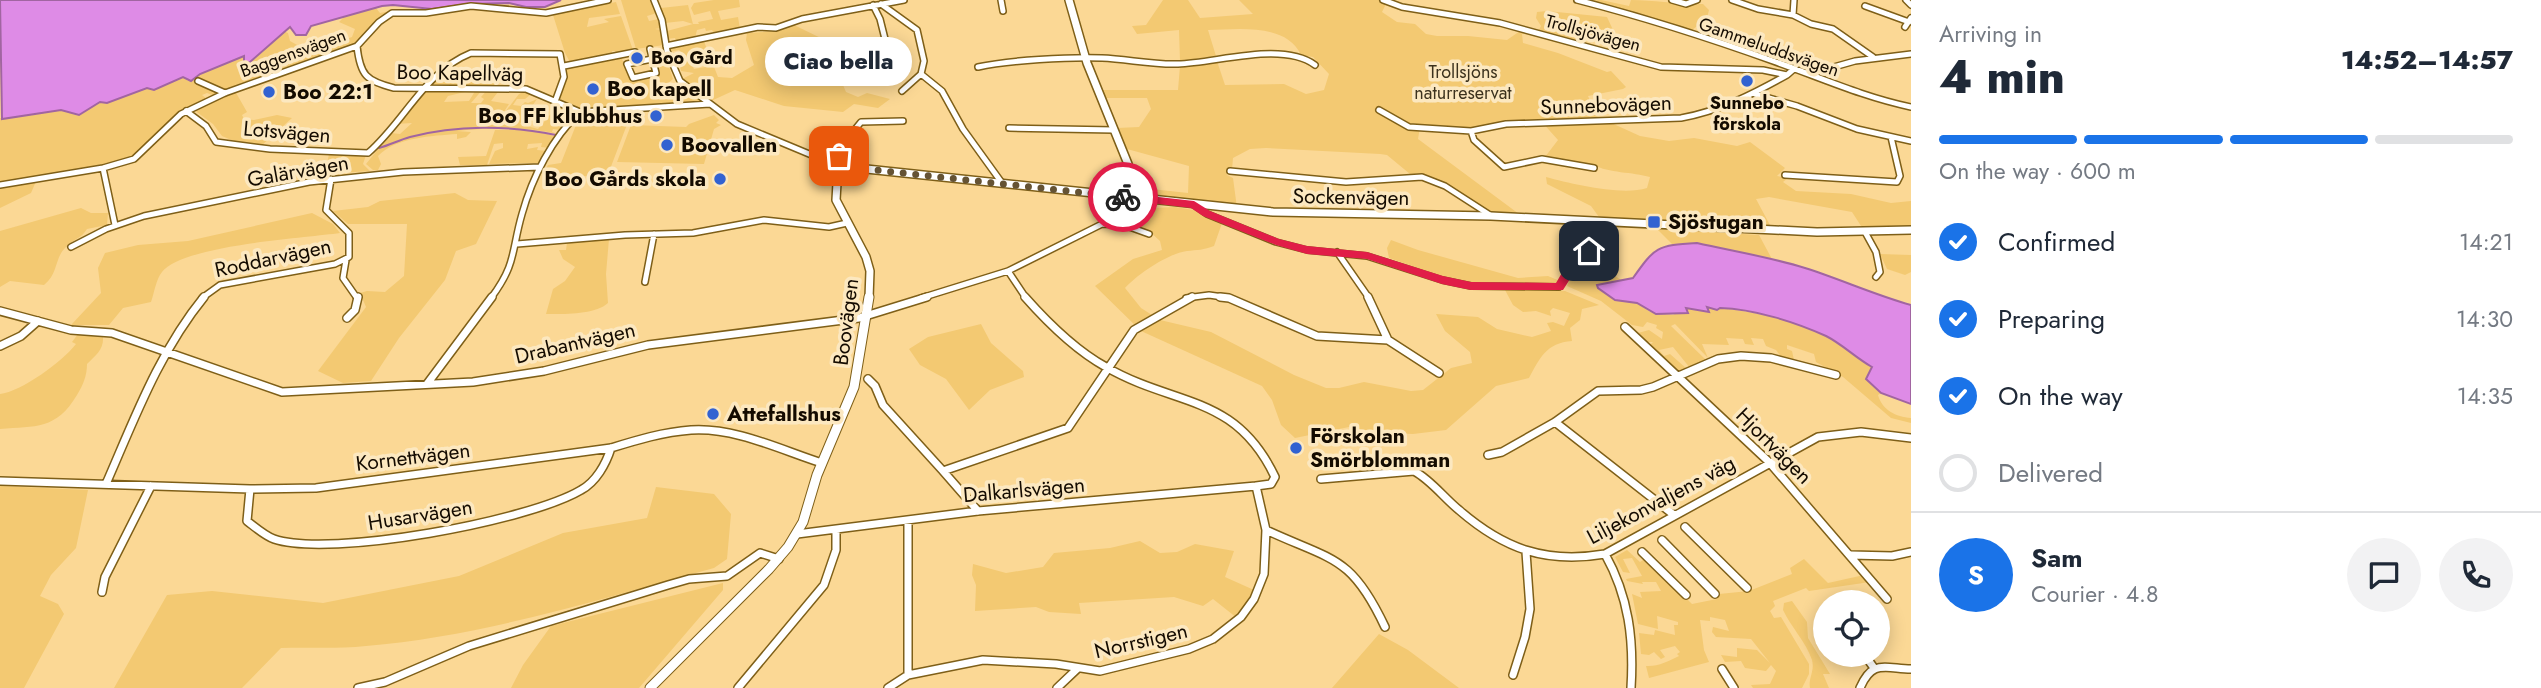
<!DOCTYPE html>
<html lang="en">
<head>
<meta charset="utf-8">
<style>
  body { margin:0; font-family:Jost,sans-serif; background:#f2f2f3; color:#1f2937; height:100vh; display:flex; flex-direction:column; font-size:26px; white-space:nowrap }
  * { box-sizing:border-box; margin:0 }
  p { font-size:23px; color:#747a83 }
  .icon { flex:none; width:38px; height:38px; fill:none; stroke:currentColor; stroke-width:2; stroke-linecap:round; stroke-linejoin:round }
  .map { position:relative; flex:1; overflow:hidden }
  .details { display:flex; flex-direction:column; background:#fff; width:630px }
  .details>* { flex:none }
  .fabs { position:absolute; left:1813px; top:590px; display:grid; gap:14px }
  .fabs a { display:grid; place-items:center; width:77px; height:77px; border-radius:50%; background:#fff; box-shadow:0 4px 18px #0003; font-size:35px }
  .pin { position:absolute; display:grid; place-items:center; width:60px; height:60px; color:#fff; margin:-30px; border-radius:14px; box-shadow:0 4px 10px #0006 }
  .courier { position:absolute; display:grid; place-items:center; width:70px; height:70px; margin:-35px; border:5px solid #e11d48; border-radius:50%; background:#fff; color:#222; box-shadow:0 2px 9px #0007 }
  .bubble { position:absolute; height:49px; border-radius:24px; background:#fff; box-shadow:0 4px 18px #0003; font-size:23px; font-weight:800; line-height:49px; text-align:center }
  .overview em { font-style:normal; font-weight:800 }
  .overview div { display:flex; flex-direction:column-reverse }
  .overview { display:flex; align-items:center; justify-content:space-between; height:119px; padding:0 28px }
  h1 { font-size:46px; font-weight:800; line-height:52px }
  .bar { display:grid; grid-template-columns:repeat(4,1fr); gap:10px 7px; align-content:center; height:84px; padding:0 28px }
  .bar i { height:9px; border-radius:5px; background:#e0e1e3 }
  .bar .active { background:#1a73e8 }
  .bar p { grid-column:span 4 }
  .line { display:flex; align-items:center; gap:18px; padding:0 28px; border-top:2px solid #e0e1e3 }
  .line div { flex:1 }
  .round { display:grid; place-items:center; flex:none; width:74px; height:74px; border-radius:37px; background:#f2f2f3 }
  ol { padding:0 28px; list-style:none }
  li { display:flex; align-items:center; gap:21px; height:77px }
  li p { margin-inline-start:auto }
  li .icon { padding:7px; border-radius:50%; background:#1a73e8; color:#fff; stroke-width:4 }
  li:last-child { color:#747a83 }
  li i { width:38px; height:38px; border:4px solid #e0e1e3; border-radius:50% }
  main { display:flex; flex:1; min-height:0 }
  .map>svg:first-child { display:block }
</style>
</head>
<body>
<main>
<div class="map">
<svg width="1911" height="688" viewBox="0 0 1911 688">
  <rect width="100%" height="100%" fill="#fbd895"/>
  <!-- green -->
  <path fill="#f3c972" d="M621,0H650L657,13L647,16L649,21L659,19L661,28L655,29L661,30L664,45L636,49Z
    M714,0H739L740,7L718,11L721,20L738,17L740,29L714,33L712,30L706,31L705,28L697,30L695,38L676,41L675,38L667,39V31L693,24L683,21L665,23L661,8L688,5L693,24H699L698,22L713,19L710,11L694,15L691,8L694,3Z
    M1163,0H1188L1200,18L1253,14L1239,0H1382L1386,4L1382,12L1397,22L1415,24L1426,34L1437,36H1468L1507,40L1520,31L1531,33L1522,34L1523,43L1558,53L1607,72L1611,71L1626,87L1623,89L1588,96L1596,116L1640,136L1669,141L1694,138L1737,146L1750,142L1785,168L1777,176L1788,178L1783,182L1796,191L1851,194L1891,203L1911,201V227L1863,229L1852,212L1769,197L1756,199L1771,227L1599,217L1591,206L1547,184L1546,177C1572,184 1622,196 1647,188L1650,177C1633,172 1608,173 1594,165L1545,157L1558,140L1541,121L1469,129L1420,127L1418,139L1519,214L1492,215L1438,180L1410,174L1387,155L1380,154L1266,148L1250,149L1233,158L1232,170L1226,169L1227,175L1233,178L1237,208L1149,194L1142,188L1188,193L1189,166L1127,149L1117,128L1139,127L1151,109L1147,98H1104L1101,90H1178L1180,66L1217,61L1225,85L1284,84L1306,94L1324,90L1329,74L1313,57L1301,55C1287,23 1238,29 1208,30L1216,56L1180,61L1179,30L1137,34L1132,26L1146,25Z
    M1582,0H1601L1629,6L1631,0C1656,0 1679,5 1703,4L1709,10L1707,18L1691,31Z
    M616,2L620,14L589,18L587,27L609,22L604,19L621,16L633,50L616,55L615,51H612L611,57L571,64L565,53L553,15Z
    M376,8L380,13L391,11L351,47L306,61L279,74L215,96L207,93L202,95L208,100L170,120L141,153L131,159L0,183V118L61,110L79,115L100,102L107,103L147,87L154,90L183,77L188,81L214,67L245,56L246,63L250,62L283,31L288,33L290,41L308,51C323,47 337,42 352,37L355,29L339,22L345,16Z
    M1547,11L1607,17L1613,30L1586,36L1577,42L1538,32L1541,26L1536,18L1537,12Z
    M794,25L829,42C834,55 834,64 827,76L843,85L846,92L858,97L867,93L890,99L878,108L854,104L843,112L784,106L735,90L711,101L682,79L694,73L681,71L679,61L675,62L682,59L691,63L694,69L711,66V63L703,58L688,60L679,50L670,52V49L703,39L718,77L732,78L754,65L746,40L747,33L779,31Z
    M663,48L673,79L660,90L669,95L688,92L703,102L578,110L559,98L567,79V67L621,57L632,80L660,74L653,50Z
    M475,67L481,75L498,76L495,85L428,88L450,69L468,70Z
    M477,88H484L471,103H481L484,99L481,97L489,88H501L491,101L509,104L498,121L519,94L525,91L534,92L525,99H517L513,105L521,106L525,102L528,103L537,99L520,124L538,129L559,104L571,115L560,130L553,129L552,132L558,134C524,126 492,128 457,131L471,132L466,137L457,139V134C432,136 396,137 378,156L381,164L378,170H373L366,164L391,133L400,134L412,123L396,124L423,91H469L448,96L444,102L469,101Z
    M235,91L247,112L242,115L244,119L254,120L277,115L292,118L261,146L236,142L222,136L213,124L194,110Z
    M714,115L719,120L716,123L721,125L714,129L704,164L617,162L631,125L686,127L689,124Z
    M578,120L628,122L607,177L555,175L545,170L548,165L561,163Z
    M495,130H534L557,137L550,148L541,147L542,143L528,144L527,149L538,147L537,150L548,151L538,163L489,164L495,151L503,148V143L494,144L487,165H460L458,157L486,156Z
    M329,154L366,155L363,164L370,171L325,174Z
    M37,179L31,193L0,208V186Z
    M455,193L468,200L497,201L476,244L456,251L445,280L399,338L371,381L343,383L318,371L366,307L360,293L367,291L385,292L404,276L407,224H348L333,211L368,207L380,201Z
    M1111,201L1153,208L1175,207L1194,210L1222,223L1214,246C1204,250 1197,250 1187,251C1167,254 1138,274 1125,288L1141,308L1160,320L1211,332L1294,375L1326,388H1339L1364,382L1411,391L1423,390L1451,368L1472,363L1470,352L1445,331L1436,314L1478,317L1497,329L1532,337L1551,331L1547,323L1553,322L1564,326L1570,313L1553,308L1550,311L1551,316L1536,311L1523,312L1513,305L1505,290L1508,289L1565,291L1599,305L1582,309L1580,320L1570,328L1572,341C1546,343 1540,358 1529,378L1496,386L1446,430L1413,434L1374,432L1349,427L1295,438L1281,425L1272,400L1262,386L1141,331L1095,286L1133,259L1162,250L1160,241L1148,230L1114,220Z
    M81,208L91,213H108L107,225L87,229C81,239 73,239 66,247C54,258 59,273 44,285L10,281L0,287V231Z
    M312,213L333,224L340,233C305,238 183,245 162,272C156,279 154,294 151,302L123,308L109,325H71L101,293L98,268L105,253L138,245L188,241Z
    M1657,229L1759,235L1773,261L1712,246L1673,245Z
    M609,239L606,274L608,303C595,315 564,314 546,314L553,289L565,281L575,267L563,259L559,250H566L567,243Z
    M1391,240L1418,250L1518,278L1548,276L1560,281L1556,285L1473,284L1448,279L1389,258L1387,248Z
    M1880,254L1911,255V272L1905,275L1887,269Z
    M1579,265L1597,273L1604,269L1623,281L1597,285L1615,300L1637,303L1650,312L1673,315L1686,308L1708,312L1707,307C1747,310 1791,318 1827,337C1843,345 1857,358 1872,367L1866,379L1881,393L1878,395C1882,410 1896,417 1911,418V423L1891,418L1843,377L1816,362L1814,354L1787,345V349L1792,351L1794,360L1781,357L1776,350L1766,346L1763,339L1751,338L1754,345L1745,344L1743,339L1726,338L1729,345L1702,344L1708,358L1675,324L1671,326L1706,360L1690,368L1673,347L1659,350L1664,356L1670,354L1687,369L1677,371L1650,345L1653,342H1647L1638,333L1649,330L1662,339L1663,332L1656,328L1657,325L1647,322L1643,327L1632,325L1601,301L1567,286L1573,271H1577Z
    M981,324L991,343L1023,371L1024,377L990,390L969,410L946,379L920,365L909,349L928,337Z
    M78,334L103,336C104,350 96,355 87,364C87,376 83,385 77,395C56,430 36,426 0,429V394C21,392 63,361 76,344L72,342Z
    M0,486L88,490L76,548L51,575L40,596L58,604L64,614L24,688H0Z
    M656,487L714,494L731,514L727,559L714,568C600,599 484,636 366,646C338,649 309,647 281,648L242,688H114L167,595L212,591L323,603L459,576L563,533L647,518Z
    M1140,541L1160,553L1177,552L1195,544L1234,551L1225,577L1254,590L1237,618L1213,599L1203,606L1174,597L1079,603L1081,614L1049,612L1036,607L975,611L976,585L972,575L973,564L1006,573L1043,567L1054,553L1110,548Z
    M1627,550L1640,562L1646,558L1692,604L1717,599L1715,596L1719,594L1749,591L1792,574L1790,568L1804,559L1828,583L1864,575L1870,582L1809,591L1806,588L1773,601L1775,606L1770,611L1774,618L1781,617L1809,664V674L1802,688H1753L1751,685L1770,684L1776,671L1771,665L1766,671L1745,668L1741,661L1725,662L1721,655L1737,657V648L1757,650L1770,663L1751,639L1716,637L1712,632L1713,627L1729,631L1725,620L1710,617V621L1700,620L1704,650L1709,662L1649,678L1646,666C1657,667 1669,661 1679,656L1677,654L1680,652L1675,646L1660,650L1665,657L1661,659L1654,652L1649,655L1641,654L1639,633L1654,635L1655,630L1675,635L1674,625H1678V622L1657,616L1658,629L1638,624L1632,594L1642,598L1640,592L1661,591L1656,582H1642L1643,584L1627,581L1626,579L1642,576L1632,558L1623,559L1630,573L1623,572L1615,557Z
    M723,583V590L639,688H511L523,665L551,626Z
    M1792,601L1807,622L1808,638L1830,674H1823L1829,688H1810C1808,678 1815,671 1812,660C1806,642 1791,627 1783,610L1784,603Z
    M1379,634L1408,650L1459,688H1332Z"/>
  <!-- water -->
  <path fill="#de8be6" stroke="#a165a1" stroke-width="2" d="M0,0H561L545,7H526L509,3L468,4L432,9L393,5L382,6L311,26L306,35H296L290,27L250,62L244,63V56L200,74L191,81L183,77L154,90L147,88L107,103L100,102L79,115L61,110L2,119Z
    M1697,243C1732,251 1770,257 1805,268C1840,279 1875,295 1911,305V404L1881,393L1866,379L1872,367C1856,358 1842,344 1826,336C1795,322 1754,309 1720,308L1717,310L1707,307L1709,312L1686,308L1688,313L1656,314L1637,303L1615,300L1598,288L1597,285L1633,278C1655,247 1657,245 1697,243Z"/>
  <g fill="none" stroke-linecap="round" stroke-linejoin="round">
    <!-- stream -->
    <path stroke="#a165a1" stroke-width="2" d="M379,148C390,145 399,140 410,137C456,125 509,125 556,135"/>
    <!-- minor-far1 casing -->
    <g stroke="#7e5f18" stroke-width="8">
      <path id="minor-far1" d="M654,0L662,20L667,51L680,81L737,124L838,166L843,144L861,122L903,121
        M1001,0L1003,11
        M1383,0L1402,7L1500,23L1661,67L1763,70L1787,75L1795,68
        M1577,0C1643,17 1709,38 1773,61C1819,77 1863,97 1911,107
        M1672,0L1686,4L1697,0
        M1732,0L1758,9L1793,15L1811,24L1833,29L1873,57
        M1906,0L1911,5
        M881,4L917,30L924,61L921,74L942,91L963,129L1002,183
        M873,5L880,19L887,47L884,51
        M1865,6L1909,22
        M1793,15L1794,0
        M1905,27L1911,18
        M357,46C360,75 366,81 394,88L526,89L580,112L710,104
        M666,46L758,27L776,28L802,19L904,0
        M650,49L656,73L633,78L627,64L652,59
        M564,66L635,52
        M978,67C1009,60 1069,57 1102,58C1127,59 1153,65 1178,64C1217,63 1282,41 1315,65
        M1809,74L1855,61L1911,54
        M198,81L225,93
        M902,91L921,74
        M1755,94L1797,106L1857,129L1911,141
        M1379,110L1409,127L1471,131L1506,124L1681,118C1720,111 1753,94 1787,75
        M186,111L206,126L216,142L270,149L368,153C405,121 424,72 471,53L560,54L564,77L556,99
        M1009,128L1114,130
        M1471,131L1474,140L1504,167L1542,159L1594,168
        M103,168L115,225
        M1230,171L1346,182L1422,177L1445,186L1490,215
        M1785,175L1897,182L1900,176L1891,137
        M0,185L103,168L134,159L181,114L225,93L357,46L379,22L392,13H426L471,6L546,13L608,0
        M1194,205L1207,214L1276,242L1307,250L1367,256L1442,280L1471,286L1559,287L1575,262L1611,231L1609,222
        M1865,232L1876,252L1880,272L1876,277
        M517,244L625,235L693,233L764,220L829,227L847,223
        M71,247L106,229L144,216L309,182L403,172L540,167
        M1337,252L1369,298
        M346,260L343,278L357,298
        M1008,271L1026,298
        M645,282L654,234
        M202,298L220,285L335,264L349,257V233L326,210L331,179
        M491,298C517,263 511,252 522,214C532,178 552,138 580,112
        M921,298L1008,271L1102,224L1124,225L1149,234
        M1186,298L1209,295L1230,298"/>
    </g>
    <!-- minor casing -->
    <g stroke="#7e5f18" stroke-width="10">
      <path id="minor" d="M1220,297L1229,298L1317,336L1388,340
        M1368,297L1388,340L1439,373
        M0,311L71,330L112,333L282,392L473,382L544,371L648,345L859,318L927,297
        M347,318L355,310L358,297
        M1625,327L1769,462L1887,599
        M0,346L21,336L38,321
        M868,379L875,386L883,405L943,471L1068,428L1134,330L1192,297
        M427,384L492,297
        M1555,422L1674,515
        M1488,455L1502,452L1555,422L1598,391L1641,390L1653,387L1718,359L1741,356L1771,358L1836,375
        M943,471L978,511
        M1321,479L1414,471C1431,480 1444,498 1459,510C1504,549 1546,564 1605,554L1818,437L1861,432L1911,438
        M0,481L250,489L316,488L611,448C637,440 663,432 691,430C735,427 781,450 822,463
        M106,484C134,420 159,352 204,297
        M250,489L247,521C255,527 265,536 274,539C330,558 529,521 581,490C596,482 606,464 611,448
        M1685,527L1747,588
        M1266,530C1333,561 1351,555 1385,627
        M797,534L978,511L1256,486
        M1662,540L1715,594
        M1642,552L1686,595
        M1605,554C1629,597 1634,640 1631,688
        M1851,555L1892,556L1911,552
        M102,592L105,577L151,486
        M1864,654L1874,668
        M1722,669L1734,688
        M908,675L983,660L1056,664L1100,671L1189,649L1213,639L1241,617L1254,599L1264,574L1266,530L1256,486L1271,484L1275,477C1235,393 1175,407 1106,367C1075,350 1048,323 1025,297
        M1513,675L1525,637L1530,609L1526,552
        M358,688L385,682L469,646L668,585L689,579L727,576L760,553L779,559
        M738,688L824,585L836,550V531
        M888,688L908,675V520
        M1057,688L1077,669
        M1860,688C1872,660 1883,668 1911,669"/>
    </g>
    <!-- tertiary-far1 casing -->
    <g stroke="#7e5f18" stroke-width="10">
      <path id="tertiary-far1" d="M1069,0L1087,63L1128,164L1131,175L1128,197
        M869,298L870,271L866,257L836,200L838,166L1273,212L1491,216L1817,232L1911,230"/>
    </g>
    <!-- tertiary casing -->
    <g stroke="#7e5f18" stroke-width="11">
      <path id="tertiary" d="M650,688L769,569L788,547L803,522L817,475L854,387L869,297"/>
    </g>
    <!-- minor-far1 -->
    <use href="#minor-far1" stroke="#fff" stroke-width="5"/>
    <!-- minor -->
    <use href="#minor" stroke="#fff" stroke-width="7"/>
    <!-- tertiary-far1 -->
    <use href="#tertiary-far1" stroke="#fff" stroke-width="7"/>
    <!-- tertiary -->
    <use href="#tertiary" stroke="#fff" stroke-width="9"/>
  </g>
  <!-- route -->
  <path fill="#e11d48" d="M1123,193L1194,201L1210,211L1279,239L1307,246L1367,252L1443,276L1471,282L1556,283C1564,270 1575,246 1593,248L1594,251L1579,265L1563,290H1471L1442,284L1367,259L1307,254L1276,245L1203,216L1191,208L1119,199L1118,197Z"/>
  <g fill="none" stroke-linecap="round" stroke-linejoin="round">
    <!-- done -->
    <path stroke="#655334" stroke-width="7" stroke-dasharray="0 12.6" d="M839,156L838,166L1123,197"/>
  </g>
  <!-- markers -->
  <g fill="#3262d1" stroke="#fce8c0" stroke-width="2.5">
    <circle cx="637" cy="58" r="7"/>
    <circle cx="1747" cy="81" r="7"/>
    <circle cx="593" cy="89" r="7"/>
    <circle cx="269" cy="92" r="7"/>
    <circle cx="656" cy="116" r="7"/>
    <circle cx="667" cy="145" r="7"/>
    <circle cx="720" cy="179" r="7"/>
    <rect x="1647" y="215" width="14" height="14" rx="3.5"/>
    <circle cx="713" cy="414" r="7"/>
    <circle cx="1296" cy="448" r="7"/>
  </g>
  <g text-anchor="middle" stroke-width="7" stroke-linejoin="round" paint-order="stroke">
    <!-- far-street labels -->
    <g font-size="18" fill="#140b00" stroke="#fce8c0">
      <text transform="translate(1593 33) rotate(15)" y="6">Trollsjövägen</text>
      <text transform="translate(1769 47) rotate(19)" y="6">Gammeluddsvägen</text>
      <text transform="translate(293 53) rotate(-20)" y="6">Baggensvägen</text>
    </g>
    <!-- far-poi labels -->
    <g font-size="18" font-weight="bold" fill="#140b00" stroke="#fce8c0" text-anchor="start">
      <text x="651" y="64">Boo Gård</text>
      <text x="1747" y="109" text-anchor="middle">Sunnebo<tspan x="1747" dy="21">förskola</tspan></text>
    </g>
    <!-- far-park labels -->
    <g font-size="18" fill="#3c321d" stroke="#fce8c0">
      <text x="1463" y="78">Trollsjöns<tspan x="1463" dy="21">naturreservat</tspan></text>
    </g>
    <!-- street labels -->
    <g font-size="21" fill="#140b00" stroke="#fce8c0">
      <text transform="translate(460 73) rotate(1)" y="7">Boo Kapellväg</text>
      <text transform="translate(1606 105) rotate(-2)" y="7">Sunnebovägen</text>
      <text transform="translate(287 132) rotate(5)" y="7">Lotsvägen</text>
      <text transform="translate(298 171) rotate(-10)" y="7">Galärvägen</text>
      <text transform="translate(1351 197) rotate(1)" y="7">Sockenvägen</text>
      <text transform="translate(273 258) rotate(-12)" y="7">Roddarvägen</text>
      <text transform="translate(846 322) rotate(-83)" y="7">Boovägen</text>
      <text transform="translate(575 343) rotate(-13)" y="7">Drabantvägen</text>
      <text transform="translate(1774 446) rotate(45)" y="7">Hjortvägen</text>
      <text transform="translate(413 457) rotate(-7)" y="7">Kornettvägen</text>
      <text transform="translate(1024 490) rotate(-5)" y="7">Dalkarlsvägen</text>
      <text transform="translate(1661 500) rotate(-28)" y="7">Liljekonvaljens väg</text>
      <text transform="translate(420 515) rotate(-9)" y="7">Husarvägen</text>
      <text transform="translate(1141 641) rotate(-13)" y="7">Norrstigen</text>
    </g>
    <!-- poi labels -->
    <g font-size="21" font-weight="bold" fill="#140b00" stroke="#fce8c0" text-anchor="start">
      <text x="607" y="96">Boo kapell</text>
      <text x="283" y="99">Boo 22:1</text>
      <text x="642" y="123" text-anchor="end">Boo FF klubbhus</text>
      <text x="681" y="152">Boovallen</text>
      <text x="706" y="186" text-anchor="end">Boo Gårds skola</text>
      <text x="1668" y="229">Sjöstugan</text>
      <text x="727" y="421">Attefallshus</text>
      <text x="1310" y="443">Förskolan<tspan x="1310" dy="24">Smörblomman</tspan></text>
    </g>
  </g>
</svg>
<div class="fabs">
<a><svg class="icon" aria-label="locate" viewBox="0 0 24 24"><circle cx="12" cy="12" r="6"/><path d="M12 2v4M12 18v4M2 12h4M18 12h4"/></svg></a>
</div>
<div class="pin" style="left:839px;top:156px;background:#ea580c"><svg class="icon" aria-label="bag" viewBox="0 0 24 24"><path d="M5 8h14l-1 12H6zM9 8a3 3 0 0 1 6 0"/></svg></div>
<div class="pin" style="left:1589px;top:251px;background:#1f2937"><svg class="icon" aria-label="home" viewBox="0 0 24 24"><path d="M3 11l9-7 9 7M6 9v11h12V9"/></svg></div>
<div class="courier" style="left:1123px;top:197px"><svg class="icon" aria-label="bike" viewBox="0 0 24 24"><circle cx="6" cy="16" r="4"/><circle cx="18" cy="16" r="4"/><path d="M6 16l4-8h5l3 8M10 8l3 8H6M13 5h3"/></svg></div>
<div class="bubble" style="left:765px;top:37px;width:147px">Ciao bella</div>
</div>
<section class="details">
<div class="overview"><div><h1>4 min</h1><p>Arriving in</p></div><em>14:52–14:57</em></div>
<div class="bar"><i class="active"></i><i class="active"></i><i class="active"></i><i></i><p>On the way · 600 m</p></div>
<ol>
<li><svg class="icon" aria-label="check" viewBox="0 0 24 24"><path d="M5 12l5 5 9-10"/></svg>Confirmed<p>14:21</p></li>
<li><svg class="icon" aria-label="check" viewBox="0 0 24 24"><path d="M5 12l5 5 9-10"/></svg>Preparing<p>14:30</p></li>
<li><svg class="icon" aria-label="check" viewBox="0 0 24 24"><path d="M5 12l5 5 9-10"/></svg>On the way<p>14:35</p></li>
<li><i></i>Delivered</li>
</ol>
<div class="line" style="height:126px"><b class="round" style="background:#1a73e8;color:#fff">S</b><div><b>Sam</b><p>Courier · 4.8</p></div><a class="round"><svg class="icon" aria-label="chat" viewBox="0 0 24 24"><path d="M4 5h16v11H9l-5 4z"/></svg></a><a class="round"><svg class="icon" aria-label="phone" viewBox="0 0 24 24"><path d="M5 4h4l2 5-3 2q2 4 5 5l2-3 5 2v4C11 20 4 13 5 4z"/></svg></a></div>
</section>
</main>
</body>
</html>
